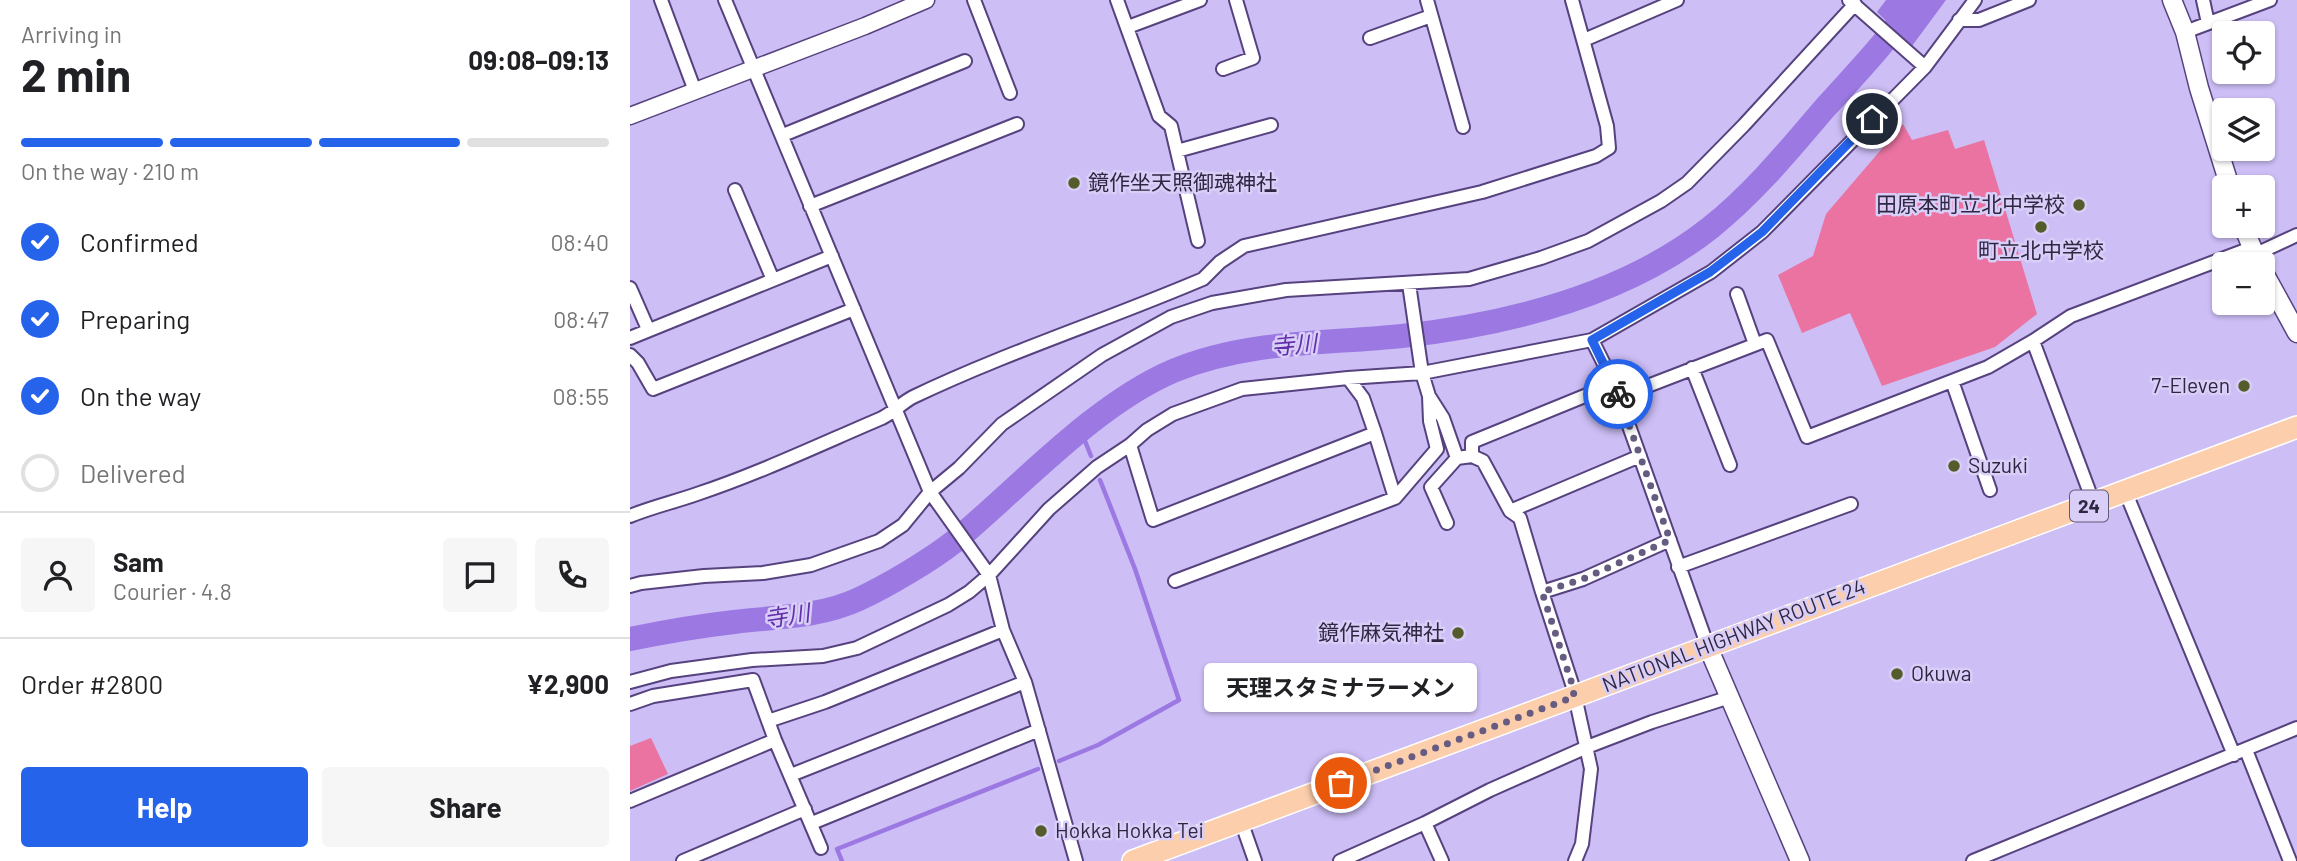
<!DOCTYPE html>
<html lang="en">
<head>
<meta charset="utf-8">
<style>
  body { margin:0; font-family:Barlow,"Noto Sans JP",sans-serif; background:#f6f6f6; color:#202124; height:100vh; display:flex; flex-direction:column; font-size:26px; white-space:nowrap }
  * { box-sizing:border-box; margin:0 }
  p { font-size:23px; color:#757577 }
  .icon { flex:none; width:38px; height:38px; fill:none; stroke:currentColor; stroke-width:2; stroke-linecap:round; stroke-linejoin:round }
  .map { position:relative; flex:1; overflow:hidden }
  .sheet { display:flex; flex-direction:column; background:#fff; width:630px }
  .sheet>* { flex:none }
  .buttons { position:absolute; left:1582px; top:21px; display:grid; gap:14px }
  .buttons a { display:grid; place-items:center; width:63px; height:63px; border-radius:7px; background:#fff; box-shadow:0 2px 5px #0004; font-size:35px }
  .pin { position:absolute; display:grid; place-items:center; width:60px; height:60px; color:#fff; margin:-30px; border:4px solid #fff; border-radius:50%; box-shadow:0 2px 7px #0007 }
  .courier { position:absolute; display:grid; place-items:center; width:70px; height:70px; margin:-35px; border:5px solid #2563eb; border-radius:50%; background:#fff; color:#222; box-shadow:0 2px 9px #0007 }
  .bubble { position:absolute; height:49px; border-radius:7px; background:#fff; box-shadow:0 2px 5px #0004; font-size:23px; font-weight:700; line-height:49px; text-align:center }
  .overview em { font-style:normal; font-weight:700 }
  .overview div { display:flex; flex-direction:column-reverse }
  .overview { display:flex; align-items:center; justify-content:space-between; height:119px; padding:0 21px }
  h1 { font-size:46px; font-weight:700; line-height:52px }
  .bar { display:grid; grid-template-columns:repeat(4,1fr); gap:10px 7px; align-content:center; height:84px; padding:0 21px }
  .bar i { height:9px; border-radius:5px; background:#e0e0e0 }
  .bar .on { background:#2563eb }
  .bar p { grid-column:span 4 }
  .line { display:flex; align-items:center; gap:18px; padding:0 21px; border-top:2px solid #e0e0e0 }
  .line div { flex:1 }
  .round { display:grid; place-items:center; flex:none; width:74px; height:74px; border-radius:7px; background:#f6f6f6 }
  ol { padding:0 21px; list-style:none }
  li { display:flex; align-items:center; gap:21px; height:77px }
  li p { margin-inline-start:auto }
  li .icon { padding:7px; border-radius:50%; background:#2563eb; color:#fff; stroke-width:4 }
  li:last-child { color:#757577 }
  li i { width:38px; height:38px; border:4px solid #e0e0e0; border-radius:50% }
  .cta { display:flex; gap:14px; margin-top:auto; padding:14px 21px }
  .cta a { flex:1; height:80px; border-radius:7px; background:#2563eb; color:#fff; font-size:28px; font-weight:700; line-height:80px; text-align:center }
  .cta a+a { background:#f6f6f6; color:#202124 }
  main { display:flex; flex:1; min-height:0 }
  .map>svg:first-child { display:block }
</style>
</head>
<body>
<main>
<section class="sheet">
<div class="overview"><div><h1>2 min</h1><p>Arriving in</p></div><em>09:08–09:13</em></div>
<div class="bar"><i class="on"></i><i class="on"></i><i class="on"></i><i></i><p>On the way · 210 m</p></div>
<ol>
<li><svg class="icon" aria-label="check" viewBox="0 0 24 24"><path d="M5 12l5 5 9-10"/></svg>Confirmed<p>08:40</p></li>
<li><svg class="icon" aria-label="check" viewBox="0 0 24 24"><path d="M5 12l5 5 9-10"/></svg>Preparing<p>08:47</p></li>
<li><svg class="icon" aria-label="check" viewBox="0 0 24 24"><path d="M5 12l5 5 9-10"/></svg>On the way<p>08:55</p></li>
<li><i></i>Delivered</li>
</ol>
<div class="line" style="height:126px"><a class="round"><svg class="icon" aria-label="person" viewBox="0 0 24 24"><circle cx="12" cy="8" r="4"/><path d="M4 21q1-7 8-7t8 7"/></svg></a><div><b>Sam</b><p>Courier · 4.8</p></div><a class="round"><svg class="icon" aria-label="chat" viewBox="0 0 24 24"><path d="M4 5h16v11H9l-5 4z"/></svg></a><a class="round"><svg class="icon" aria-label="phone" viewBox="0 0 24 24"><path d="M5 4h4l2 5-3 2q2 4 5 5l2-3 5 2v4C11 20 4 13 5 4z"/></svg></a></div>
<div class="line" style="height:91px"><div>Order #2800</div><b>¥2,900</b></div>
<div class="cta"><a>Help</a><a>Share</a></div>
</section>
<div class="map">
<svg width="1667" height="861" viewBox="0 0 1667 861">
  <rect width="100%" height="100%" fill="#cdbef6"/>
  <!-- green -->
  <path fill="#ea73a1" d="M1273,124L1282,140L1318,130L1325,149L1354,140L1407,314L1365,347L1252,386L1220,313L1172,333L1148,275L1183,256L1196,214Z
    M21,738L38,774L0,791V746Z"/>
  <!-- water -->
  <path fill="#9c79e2" d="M1256,0H1316L1282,46L1247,12Z"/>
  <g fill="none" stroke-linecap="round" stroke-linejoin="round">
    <!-- stream -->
    <path stroke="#9c79e2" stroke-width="4.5" d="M451,431L461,456
      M429,761L468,745L549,700L505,569L470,480
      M212,861L207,849L408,769"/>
    <!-- river -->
    <path stroke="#9c79e2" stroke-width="24" d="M0,639C34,632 69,626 104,622C145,617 191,617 229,599C257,586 301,560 325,541C391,486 464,405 543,371C616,340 696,344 772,336C879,324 994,296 1080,228C1123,194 1159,150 1194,109C1226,74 1259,39 1286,0"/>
    <!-- minor casing -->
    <g stroke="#56427e" stroke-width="16">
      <path id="minor" d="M31,0L65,91
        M95,0L300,492L359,575L373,630L395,682L446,861
        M344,0L380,93
        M487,0L529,116L541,126L568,241
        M797,0L833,127
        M1219,0L1295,67
        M1573,0L1578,23
        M1329,20H1349L1399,0
        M498,27L570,0
        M1555,32L1640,0
        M740,38L801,16
        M954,40L1047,0
        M593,69L623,58L606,0
        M153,135L335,61
        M547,151L641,125
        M105,190L143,280
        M180,206L387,124
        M1624,255L1667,235
        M779,284L792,373L799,396L813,418L827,458
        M0,288L18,329
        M1107,294L1125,344
        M0,338L202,256
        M962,340L984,384L1078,647
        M1403,341L1464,504
        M0,355L8,363L23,389L224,309
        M1062,368L1100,465
        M1322,381L1360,490
        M989,397L1137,340L1177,437L1358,367L1403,341L1441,316L1621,248
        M745,433L765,498
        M500,445L523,520L745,433L733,398L718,378
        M842,456V442L984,384
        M1497,491L1498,498L1604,755
        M880,511L1010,456
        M0,516C22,507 44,502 67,494C130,473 191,444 252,418C264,412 273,402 283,397C377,352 477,320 573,279L590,262L614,246L852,192L966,156L979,148L977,126L942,0
        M817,523L801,487L827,458L842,456L853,461L880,511L890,518L912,592
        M1048,567L1221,504
        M545,581L765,498L807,449L800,421L799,396
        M0,586L11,583L74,576L133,573L181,565L249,541L273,525L300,492L329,468L372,424L472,355L541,317L582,303L656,290L839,279L911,258L958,241L1031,201L1057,183L1114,125L1225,4
        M0,682L41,671L122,660L193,656L227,648L318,605L339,592L359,575L419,509L467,467L500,445L517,430L543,414L612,389L718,378L792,373L962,340L1081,272L1132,232L1295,67L1345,0
        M0,704L23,696L123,680L145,740L191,848
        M138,721L195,702L373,630
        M1616,750L1660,861
        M161,775L395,682
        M0,801L145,740
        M611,821L625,861
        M182,823L409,730
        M795,823L812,861
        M53,861L175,809
        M710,861L795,823L860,790L957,747L1022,722L1100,697
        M945,861L952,844L961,769L943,687L912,592L953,579L1040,540
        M1343,861L1667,728"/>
    </g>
    <!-- tertiary casing -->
    <g stroke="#56427e" stroke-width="19">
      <path id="tertiary" d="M0,116L235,26L296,0"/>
    </g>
    <!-- secondary casing -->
    <g stroke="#56427e" stroke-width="21">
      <path id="secondary" d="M1542,0L1555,32L1569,88L1600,187
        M1613,226L1629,264
        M1633,271L1667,333
        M1078,647L1170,861"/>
    </g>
    <!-- trunk casing -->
    <g stroke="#fff" stroke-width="24">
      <path id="trunk" d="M503,861L1667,427"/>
    </g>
    <!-- minor -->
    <use href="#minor" stroke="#fff" stroke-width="12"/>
    <!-- tertiary -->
    <use href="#tertiary" stroke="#fff" stroke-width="16"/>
    <!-- secondary -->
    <use href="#secondary" stroke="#fff" stroke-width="18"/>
    <!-- trunk -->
    <use href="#trunk" stroke="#fcceac" stroke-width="21"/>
  </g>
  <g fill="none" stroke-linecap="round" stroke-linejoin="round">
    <!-- done -->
    <path stroke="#665c81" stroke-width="7" stroke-dasharray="0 12.6" d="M711,783L944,697L943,687L912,592L953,579L1040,540L988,394"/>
    <!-- route -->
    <path stroke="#2563eb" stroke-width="9" d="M988,394L962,340L1080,272L1132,232L1242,119"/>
  </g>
  <!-- markers -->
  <g fill="#545c2b" stroke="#d9cef8" stroke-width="2.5">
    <circle cx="444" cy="183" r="7"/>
    <circle cx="1449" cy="205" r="7"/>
    <circle cx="1411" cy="227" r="7"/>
    <circle cx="1614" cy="386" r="7"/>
    <circle cx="1324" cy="466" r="7"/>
    <circle cx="828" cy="633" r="7"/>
    <circle cx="1267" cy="674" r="7"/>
    <circle cx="411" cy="831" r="7"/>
  </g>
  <g text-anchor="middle" stroke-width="5" stroke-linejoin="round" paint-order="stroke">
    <!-- shield labels -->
    <rect fill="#d9cef8" stroke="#625979" stroke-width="2" x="1440" y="490.5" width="38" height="31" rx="5"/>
    <g font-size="19" font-weight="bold" fill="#2f2742">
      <text x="1459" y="513">24</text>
    </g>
    <!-- poi labels -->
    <g font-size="21" fill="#2f2742" stroke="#d9cef8" text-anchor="start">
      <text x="458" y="190">鏡作坐天照御魂神社</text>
      <text x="1435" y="212" text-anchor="end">田原本町立北中学校</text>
      <text x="1411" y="258" text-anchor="middle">町立北中学校</text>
      <text x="1600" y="393" text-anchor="end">7-Eleven</text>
      <text x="1338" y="473">Suzuki</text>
      <text x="814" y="640" text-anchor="end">鏡作麻気神社</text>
      <text x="1281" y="681">Okuwa</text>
      <text x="425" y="838">Hokka Hokka Tei</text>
    </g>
    <!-- street labels -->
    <g font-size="21" fill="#2f2742" stroke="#d9cef8">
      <text transform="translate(1104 636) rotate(-21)" y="7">NATIONAL HIGHWAY ROUTE 24</text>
    </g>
    <!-- water labels -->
    <g font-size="23" font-style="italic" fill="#622fab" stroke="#d9cef8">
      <text transform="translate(664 345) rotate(-5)" y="8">寺川</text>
      <text transform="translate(157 616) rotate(-9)" y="8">寺川</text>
    </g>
  </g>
</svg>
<div class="buttons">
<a><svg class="icon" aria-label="locate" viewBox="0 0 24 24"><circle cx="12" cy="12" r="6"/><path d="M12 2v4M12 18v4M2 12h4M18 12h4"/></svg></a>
<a><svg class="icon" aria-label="layers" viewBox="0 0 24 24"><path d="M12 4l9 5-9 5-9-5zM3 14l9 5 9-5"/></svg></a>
<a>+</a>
<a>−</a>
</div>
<div class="pin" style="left:711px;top:783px;background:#ea580c"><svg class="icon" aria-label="bag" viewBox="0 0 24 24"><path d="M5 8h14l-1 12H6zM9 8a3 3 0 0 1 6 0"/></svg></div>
<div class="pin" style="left:1242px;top:119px;background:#1f2937"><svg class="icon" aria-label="home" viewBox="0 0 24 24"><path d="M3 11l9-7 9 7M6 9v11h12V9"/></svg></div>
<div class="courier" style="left:988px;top:394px"><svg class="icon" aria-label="bike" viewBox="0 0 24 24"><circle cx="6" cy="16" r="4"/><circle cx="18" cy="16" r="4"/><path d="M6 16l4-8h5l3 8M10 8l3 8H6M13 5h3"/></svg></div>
<div class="bubble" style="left:574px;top:663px;width:273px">天理スタミナラーメン</div>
</div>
</main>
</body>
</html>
